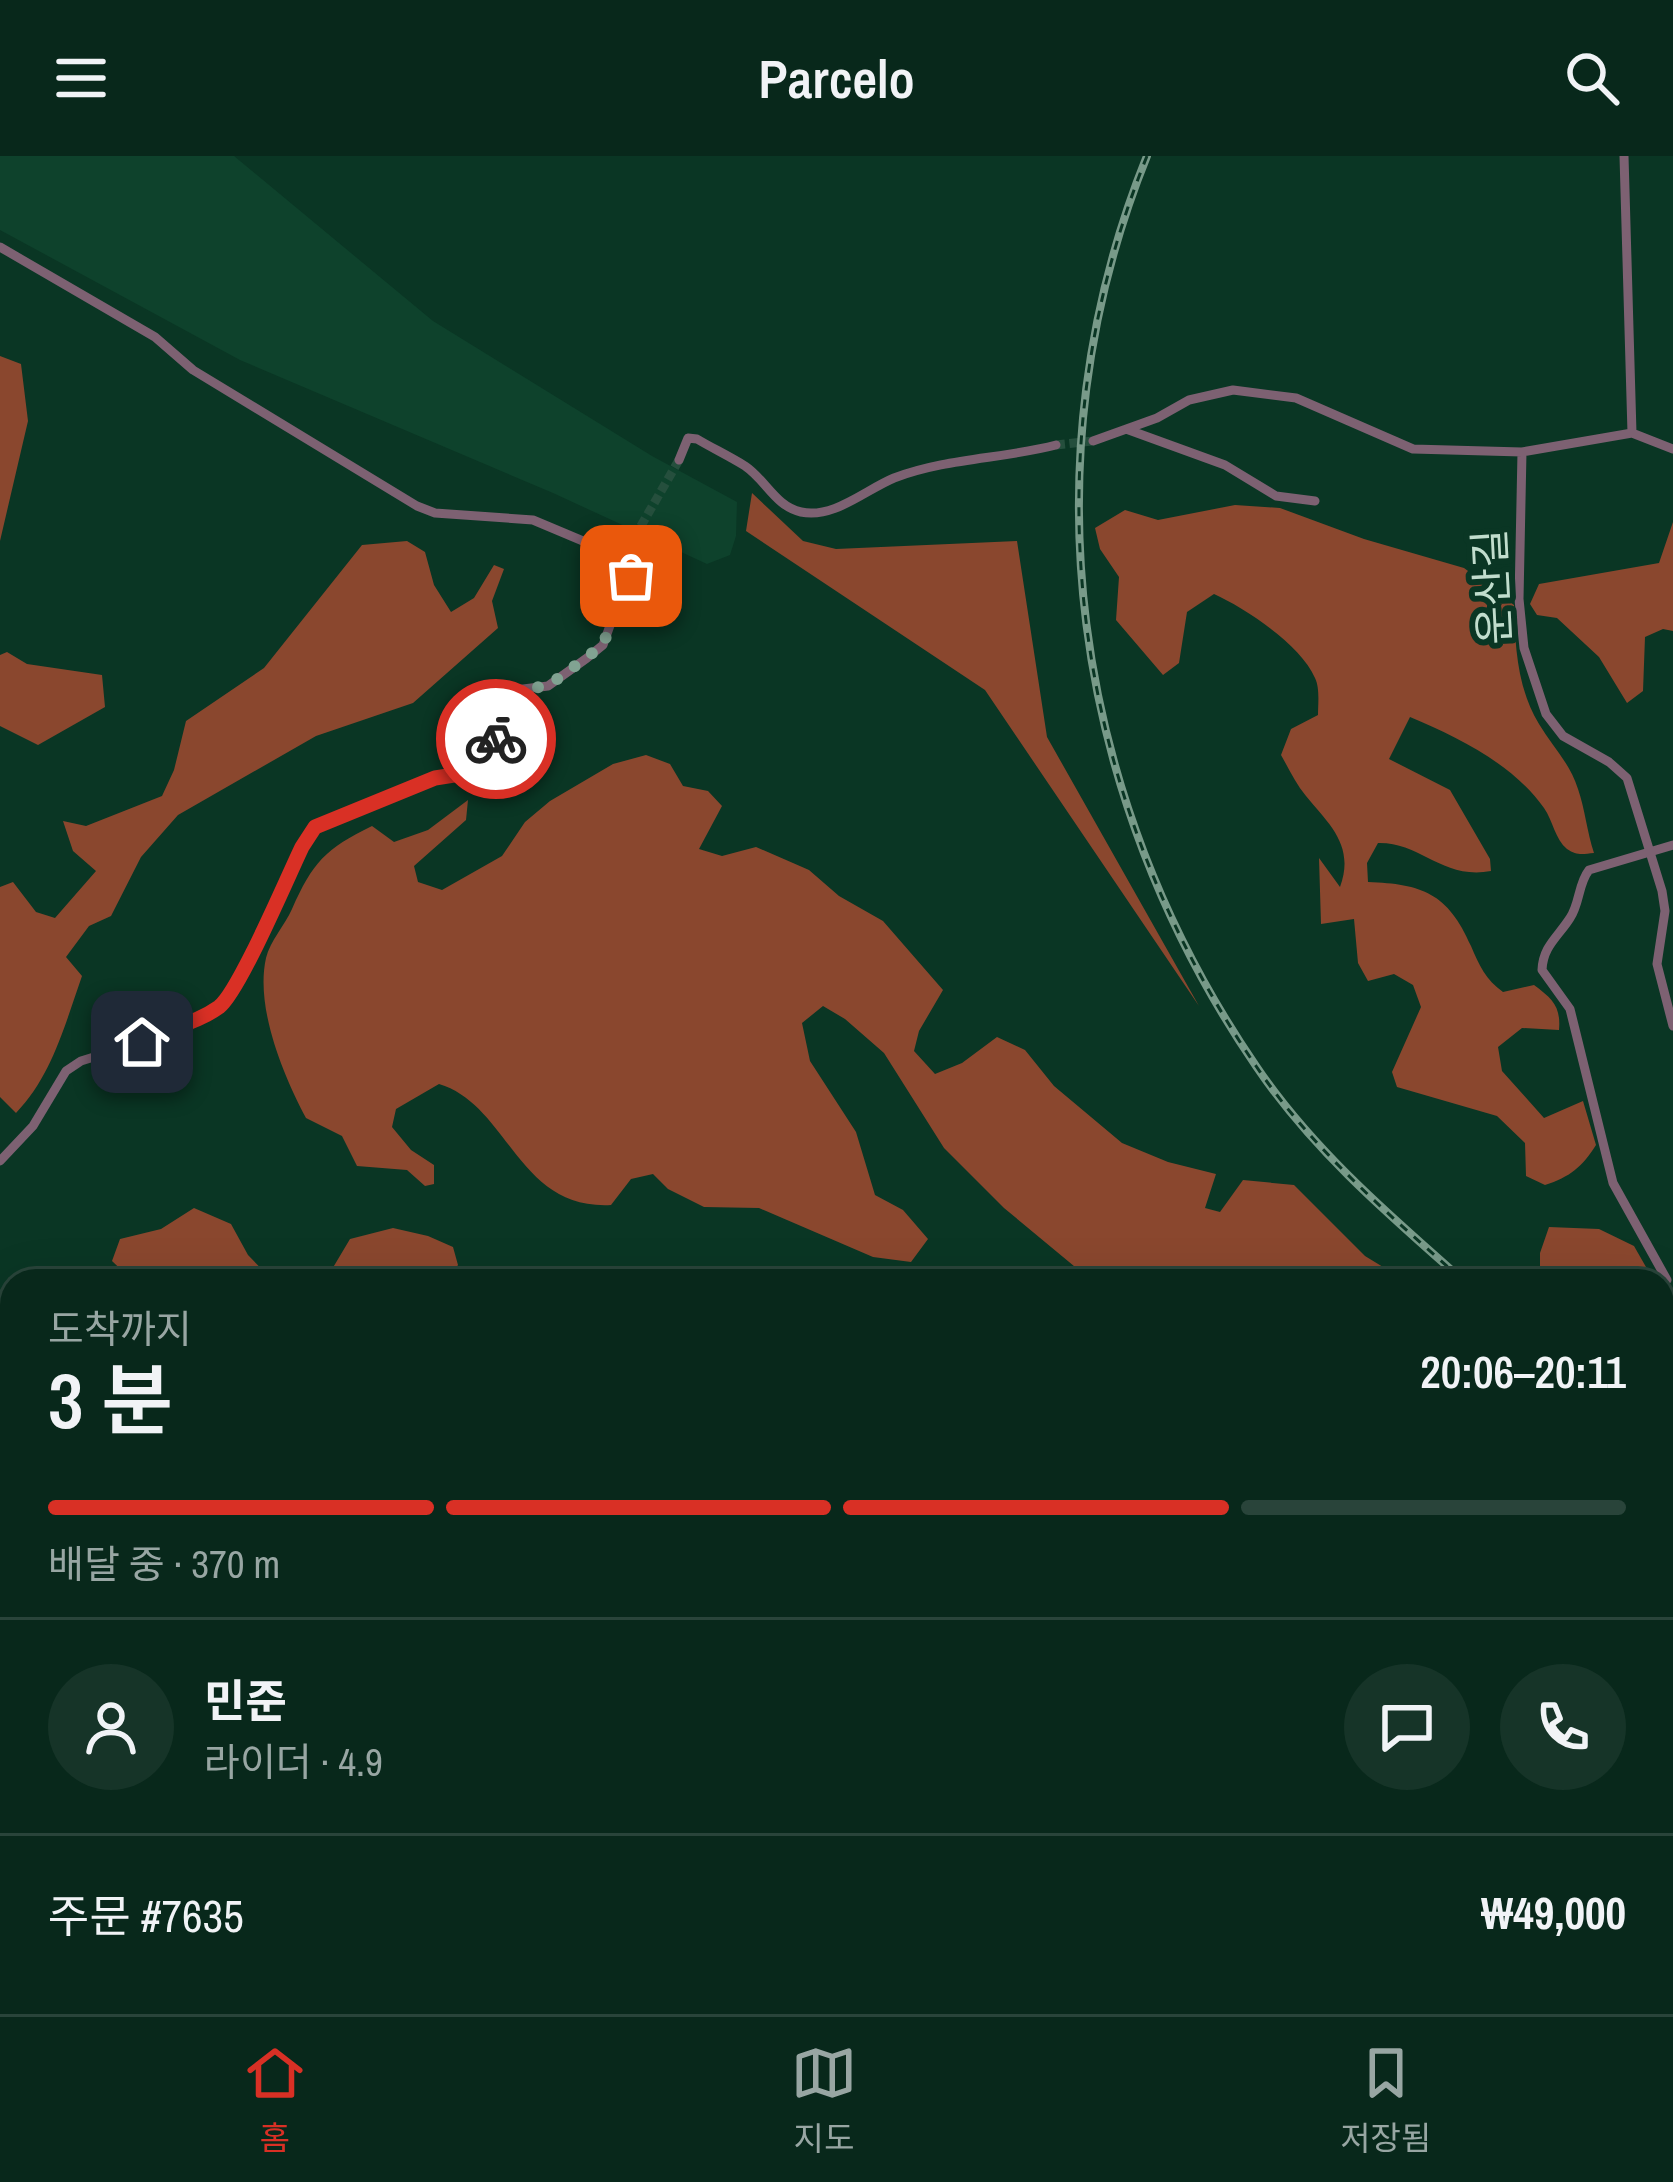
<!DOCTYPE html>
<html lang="ko">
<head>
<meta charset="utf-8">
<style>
  body { margin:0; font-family:"Archivo Narrow","Noto Sans KR",sans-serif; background:#163428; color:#f1f3f6; height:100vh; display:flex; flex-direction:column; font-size:45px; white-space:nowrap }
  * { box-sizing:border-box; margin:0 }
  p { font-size:39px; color:#98a6a3 }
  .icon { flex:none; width:66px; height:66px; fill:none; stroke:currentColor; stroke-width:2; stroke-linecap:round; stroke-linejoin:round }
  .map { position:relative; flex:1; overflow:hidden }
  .panel { position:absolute; left:0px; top:1113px; width:1674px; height:747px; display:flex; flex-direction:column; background:#08281b; border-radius:36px 36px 0 0; box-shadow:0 12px 48px #0002,0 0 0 3px #29443a }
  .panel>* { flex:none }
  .pin { position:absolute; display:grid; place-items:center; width:102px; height:102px; color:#fff; margin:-51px; border-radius:24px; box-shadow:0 6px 18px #0006 }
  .courier { position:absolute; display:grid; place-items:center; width:120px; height:120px; margin:-60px; border:9px solid #d93025; border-radius:50%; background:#fff; color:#222; box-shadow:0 3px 15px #0007 }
  .head em { font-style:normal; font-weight:600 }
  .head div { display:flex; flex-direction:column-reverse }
  .head { display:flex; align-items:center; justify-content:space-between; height:204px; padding:0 48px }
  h1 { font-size:78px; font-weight:600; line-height:90px }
  .bar { display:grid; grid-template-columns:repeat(4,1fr); gap:18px 12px; align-content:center; height:144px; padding:0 48px }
  .bar i { height:15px; border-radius:9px; background:#29443a }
  .bar .active { background:#d93025 }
  .bar p { grid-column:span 4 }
  .line { display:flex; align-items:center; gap:30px; padding:0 48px; border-top:3px solid #29443a }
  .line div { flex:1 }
  .round { display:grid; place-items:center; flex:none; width:126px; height:126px; border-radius:63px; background:#163428 }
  header { display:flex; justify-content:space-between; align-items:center; height:156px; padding:0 48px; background:#08281b; font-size:54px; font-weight:600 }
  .dock { display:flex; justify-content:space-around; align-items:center; height:168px; border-top:3px solid #29443a; background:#08281b; font-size:33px; color:#98a6a3 }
  .dock a { display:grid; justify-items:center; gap:6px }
  .dock .active { color:#d93025 }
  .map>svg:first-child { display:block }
</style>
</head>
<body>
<header><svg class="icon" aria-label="menu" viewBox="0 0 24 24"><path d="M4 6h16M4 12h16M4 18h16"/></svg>Parcelo<svg class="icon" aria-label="search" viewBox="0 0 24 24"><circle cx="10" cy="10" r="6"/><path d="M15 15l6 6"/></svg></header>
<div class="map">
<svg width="1673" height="1858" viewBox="0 0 1673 1858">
  <rect width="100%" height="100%" fill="#0a3624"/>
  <!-- built -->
  <path fill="#0e422c" d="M0,0H234L433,165L652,300L737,346L736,380L730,399L707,408L553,337L240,204L0,74Z"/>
  <!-- forest -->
  <path fill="#8a472e" d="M0,200L21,208L28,265L0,385Z
    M752,337L803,385L836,393L1017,385L1047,581L1199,850L985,534L746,375Z
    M1235,349L1280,352L1364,383L1464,412L1514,449C1515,489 1517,532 1539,568C1552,590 1570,607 1578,633C1585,653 1587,676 1594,697C1583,698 1577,700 1567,693C1555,683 1553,665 1544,652C1514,609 1458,581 1410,561L1389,603L1450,634L1490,703L1491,715C1442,724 1421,686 1378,687L1367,707L1368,726C1422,728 1448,737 1471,790C1479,809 1486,824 1503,836L1534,829C1553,843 1561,851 1559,874L1522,872L1498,891L1502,915L1544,962L1583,945L1596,989C1582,1011 1570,1021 1545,1029L1526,1020L1525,987L1497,960L1397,931L1392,916L1421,851L1413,829L1394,818L1368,825L1358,807L1354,763L1321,768L1319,702L1340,731C1355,690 1330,669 1306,640C1296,628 1289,613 1281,599L1291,573L1318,559C1318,548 1320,532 1315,522C1301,489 1245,452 1214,438L1187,456L1179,507L1163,519L1116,464L1119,421L1100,393L1095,372L1125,354L1158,364Z
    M1673,366V475L1663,473L1645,481L1643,535L1627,547L1599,501L1557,462L1537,459L1530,448L1539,428L1659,407Z
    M407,385L425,396L434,429L451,456L474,442L494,409L504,413L492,445L498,472L413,547L316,580L178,659L141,701L111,760L89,770L66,801L82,820C65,868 52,920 16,957L0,941V731L13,726L36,756L55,762L96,715L73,695L63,665L86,670L162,640L174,614L186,565L264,512L362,389Z
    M7,496L27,508L102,519L105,551L38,589L0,570V499Z
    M646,599L670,608L683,630L708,635L722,650L699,693L722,700L756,691L809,714L839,740L883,765L943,834L919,875L914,895L935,918L962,907L997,881L1025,894L1054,930L1122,987L1168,1006L1216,1018L1205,1052L1220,1056L1243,1024L1294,1029L1365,1100L1406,1125H1092L1004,1052L944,992L884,897L845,863L823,850L802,867L810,905L856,976L875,1039L903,1054L928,1083L911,1106L873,1101L759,1052L704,1051L668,1033L653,1018L631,1023L611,1049C517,1054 509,949 439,928L396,953L392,971L411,994L434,1009V1028L425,1030L407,1014L357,1010L342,980L306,962C283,919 255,851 266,802C270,785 285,769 292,753C313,706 325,693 372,670L394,686L428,674L468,644L466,664L414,710L418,726L442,734L502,700L525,666L550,645L613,608Z
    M194,1052L231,1068L248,1099L273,1125H133L112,1105L120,1083L161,1073Z
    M1549,1071L1599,1073L1634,1090L1654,1125H1540V1097Z
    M393,1072L428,1080L453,1091L458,1109L447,1125H325L350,1083Z
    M563,1848H940L935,1858H566Z
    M1374,1848H1528L1514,1858H1371Z"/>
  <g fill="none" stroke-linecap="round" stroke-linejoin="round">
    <!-- minor-tunnel -->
    <path stroke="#254f3d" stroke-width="9" stroke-dasharray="9 4.5" stroke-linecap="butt" d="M1056,289L1093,285
      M634,382L679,304"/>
    <!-- minor -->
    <path stroke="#7d6172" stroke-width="9" d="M0,91L155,181L193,214L417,350L435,357L533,364L621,401
      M1126,273L1225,309L1276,340L1315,345
      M1632,277L1673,293
      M1093,285L1157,262L1189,244L1233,234L1296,242L1413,293L1522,296L1632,277L1624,0
      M1522,296L1519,443L1524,492L1546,558L1563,580L1609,606L1627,622L1662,735L1665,755L1657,808L1673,870
      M679,304L688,282L697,283C712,292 729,300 745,310C766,324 775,350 801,356C834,363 865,334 894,322C947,302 1002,303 1056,289
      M0,1005L33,970L66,915L81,905L142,886L169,871L190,868L228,843L302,691L315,671L435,622L486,614L495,604L499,536L548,530L587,502L603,489L617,450L632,428L629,406L621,401L634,382
      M1667,1124L1613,1027L1570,853L1542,814C1543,790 1558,781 1570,762C1580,747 1578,728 1589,714L1673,689
      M1662,1824L1673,1814
      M1625,1858L1636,1848"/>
    <!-- tertiary -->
    <path stroke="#7d6172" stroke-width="12" d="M0,1444L12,1473
      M0,1718L12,1694"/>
    <!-- rail casing -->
    <g stroke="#789a89" stroke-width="8">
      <path id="rail" d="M1147,0C1024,304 1072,641 1256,910C1312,993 1389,1059 1464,1125
        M1662,1290L1673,1299"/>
    </g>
    <!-- rail -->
    <use href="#rail" stroke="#0a3624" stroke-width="3" stroke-dasharray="9" stroke-linecap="butt"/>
  </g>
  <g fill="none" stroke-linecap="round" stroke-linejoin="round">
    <!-- done -->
    <path stroke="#81a392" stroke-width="12" stroke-dasharray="0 21.6" d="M496,583L499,536L548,530L603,489L617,450L632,428L631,420"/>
    <!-- route -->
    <path stroke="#d93025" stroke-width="15" d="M142,886C168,872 195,868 219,851C239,836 288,720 302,691L315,671L435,622L486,614L495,604L496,583"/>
  </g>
  <g text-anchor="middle" stroke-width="12" stroke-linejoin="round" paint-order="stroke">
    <!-- street labels -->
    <g font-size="42" fill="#c1ddcd" stroke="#0a3624">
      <text transform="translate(1492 431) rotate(-93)" y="15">운산길</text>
    </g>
  </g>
</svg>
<div class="pin" style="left:631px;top:420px;background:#ea580c"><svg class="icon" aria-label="bag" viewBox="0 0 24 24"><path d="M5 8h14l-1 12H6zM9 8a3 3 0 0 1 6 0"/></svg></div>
<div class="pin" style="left:142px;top:886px;background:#1f2937"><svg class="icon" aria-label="home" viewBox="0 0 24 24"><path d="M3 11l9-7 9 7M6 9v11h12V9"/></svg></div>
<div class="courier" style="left:496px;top:583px"><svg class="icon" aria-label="bike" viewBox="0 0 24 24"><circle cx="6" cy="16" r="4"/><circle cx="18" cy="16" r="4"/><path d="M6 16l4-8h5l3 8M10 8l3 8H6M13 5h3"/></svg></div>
<section class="panel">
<div class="head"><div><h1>3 분</h1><p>도착까지</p></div><em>20:06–20:11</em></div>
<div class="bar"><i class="active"></i><i class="active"></i><i class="active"></i><i></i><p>배달 중 · 370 m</p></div>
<div class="line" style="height:216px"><a class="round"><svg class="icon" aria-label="person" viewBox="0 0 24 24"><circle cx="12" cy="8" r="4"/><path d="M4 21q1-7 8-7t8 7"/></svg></a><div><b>민준</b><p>라이더 · 4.9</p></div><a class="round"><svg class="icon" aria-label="chat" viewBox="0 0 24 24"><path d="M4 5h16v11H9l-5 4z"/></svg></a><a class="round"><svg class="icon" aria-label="phone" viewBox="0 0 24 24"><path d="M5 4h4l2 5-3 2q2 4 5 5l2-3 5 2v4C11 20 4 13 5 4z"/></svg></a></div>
<div class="line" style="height:156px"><div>주문 #7635</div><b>₩49,000</b></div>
</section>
</div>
<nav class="dock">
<a class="active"><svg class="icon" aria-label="home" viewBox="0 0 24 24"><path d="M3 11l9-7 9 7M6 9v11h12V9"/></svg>홈</a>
<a><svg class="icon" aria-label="map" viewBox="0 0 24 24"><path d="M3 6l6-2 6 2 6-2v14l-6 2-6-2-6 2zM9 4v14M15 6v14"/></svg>지도</a>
<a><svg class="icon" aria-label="saved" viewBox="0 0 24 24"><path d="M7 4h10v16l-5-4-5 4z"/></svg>저장됨</a>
</nav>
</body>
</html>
